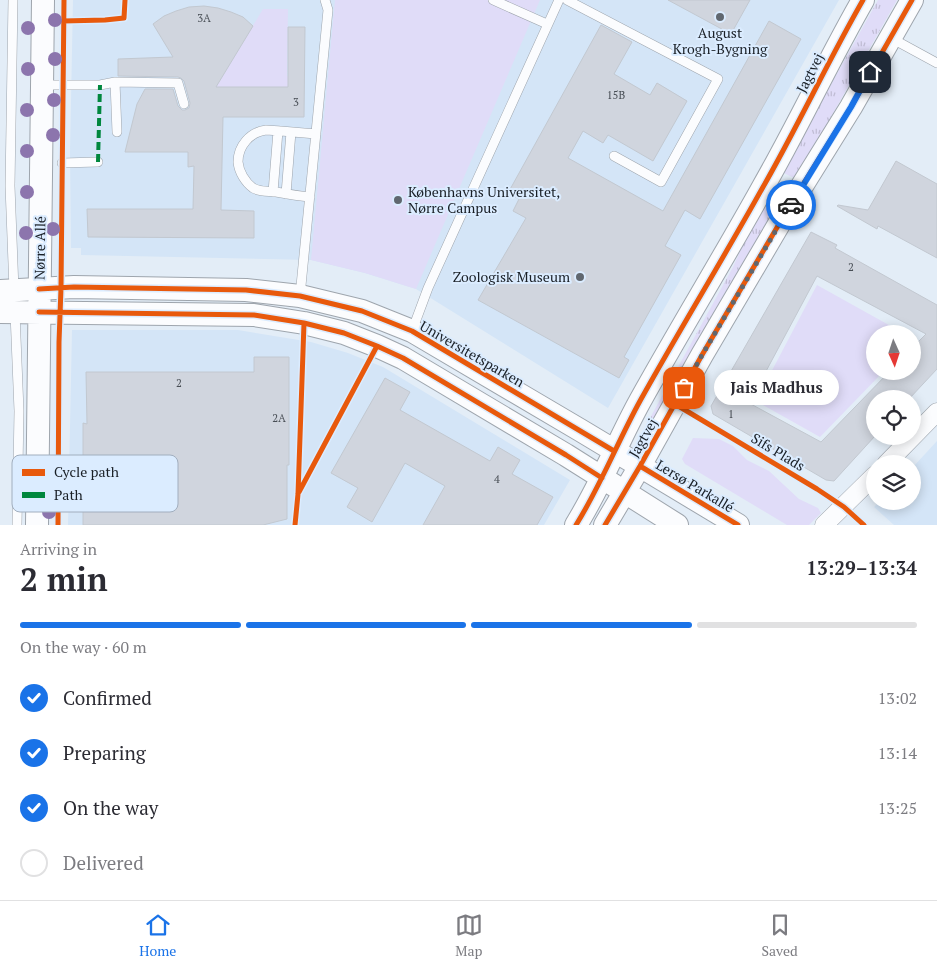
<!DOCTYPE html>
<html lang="en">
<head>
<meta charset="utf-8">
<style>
  body { margin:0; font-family:"PT Serif",serif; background:#f2f2f3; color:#2b2b33; height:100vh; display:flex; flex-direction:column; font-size:19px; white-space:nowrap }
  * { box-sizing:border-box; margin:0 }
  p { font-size:16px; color:#7c7c81 }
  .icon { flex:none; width:28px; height:28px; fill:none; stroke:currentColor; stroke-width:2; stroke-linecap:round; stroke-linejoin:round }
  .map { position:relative; height:525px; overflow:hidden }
  .panel { display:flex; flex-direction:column; background:#fff; flex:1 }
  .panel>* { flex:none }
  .needle { width:32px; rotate:177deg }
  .controls { position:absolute; left:866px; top:325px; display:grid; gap:10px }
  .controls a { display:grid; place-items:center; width:55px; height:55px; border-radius:50%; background:#fff; box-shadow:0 2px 12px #0003; font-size:25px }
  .pin { position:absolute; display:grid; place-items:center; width:42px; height:42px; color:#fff; margin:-21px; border-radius:10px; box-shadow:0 2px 8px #0006 }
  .courier { position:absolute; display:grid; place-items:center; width:50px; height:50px; margin:-25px; border:4px solid #1a73e8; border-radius:50%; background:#fff; color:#222; box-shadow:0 1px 6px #0007 }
  .bubble { position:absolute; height:35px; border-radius:18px; background:#fff; box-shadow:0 2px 12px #0003; font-size:16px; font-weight:700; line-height:35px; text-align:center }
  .head em { font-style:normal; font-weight:700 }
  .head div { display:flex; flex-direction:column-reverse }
  .head { display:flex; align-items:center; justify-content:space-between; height:85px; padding:0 20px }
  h1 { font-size:32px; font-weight:700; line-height:38px }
  .bar { display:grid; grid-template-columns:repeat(4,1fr); gap:8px 5px; align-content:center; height:60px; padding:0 20px }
  .bar i { height:6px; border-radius:4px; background:#e1e1e2 }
  .bar .active { background:#1a73e8 }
  .bar p { grid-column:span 4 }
  ol { padding:0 20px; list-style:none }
  li { display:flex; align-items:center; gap:15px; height:55px }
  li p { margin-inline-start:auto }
  li .icon { padding:5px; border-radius:50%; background:#1a73e8; color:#fff; stroke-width:4 }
  li:last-child { color:#7c7c81 }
  li i { width:28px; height:28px; border:2px solid #e1e1e2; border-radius:50% }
  .tab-bar { display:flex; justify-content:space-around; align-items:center; height:70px; border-top:1px solid #e1e1e2; background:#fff; font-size:14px; color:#7c7c81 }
  .tab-bar a { display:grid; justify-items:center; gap:2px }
  .tab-bar .active { color:#1a73e8 }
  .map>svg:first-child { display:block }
</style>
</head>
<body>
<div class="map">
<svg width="937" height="525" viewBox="0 0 937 525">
  <defs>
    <pattern id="grass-tufts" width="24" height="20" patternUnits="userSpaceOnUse" patternTransform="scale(1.25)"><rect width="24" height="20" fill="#e0dcf8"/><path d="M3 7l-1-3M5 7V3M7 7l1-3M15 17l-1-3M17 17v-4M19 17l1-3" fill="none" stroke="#c0bcd4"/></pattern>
  </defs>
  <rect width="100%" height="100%" fill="#e3edf7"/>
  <!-- built -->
  <path fill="#d4e5f7" d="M73,0H839L608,408L416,289L365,273L311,260L81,255V248H71L70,152Z
    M72,330H238L311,342L348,353L383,367L570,480L544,525H68Z
    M937,441V525H894L874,507L880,501H912L913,467Z"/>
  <!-- grass -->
  <path fill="url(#grass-tufts)" d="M878,0H897L796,179L782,172Z
    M761,205L776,213L655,420L650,418L733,267Z"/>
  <!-- green -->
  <path fill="#e0dcf8" d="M335,0H540L416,289L365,273L311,260Z
    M263,9H288L287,76H296V87H216Z
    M817,285L905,334H875V371H884L820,437L756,401Z
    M693,438L719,439L733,446L747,460L769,471L799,499L818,508L821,513L809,525H787L685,464L682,459Z"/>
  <!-- building -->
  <path fill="#d0d5de" stroke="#c2c8d0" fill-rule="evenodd" d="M668,0H750L731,34Z
    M204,6L218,8L231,12L243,17L253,26L216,87H288V27H305L304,117H223L221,210L254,211V238L88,237L87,209H193L194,166L188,167V152H125L137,104L145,89H173L178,106L182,110H185L189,108L190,103L184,81L181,78L178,77L118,76V59L173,57L153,24L164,16L176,11L189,7Z
    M769,21L801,39L700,219L685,210L665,246L681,255L624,357L629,360L619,378L478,300L526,218L513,211L519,199L508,193L601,25L632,42L614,74L650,95L657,83L687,101L653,161L608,135L603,143L583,131L568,158L663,211Z
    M896,161L937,184V258L878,226L877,229L837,206L838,205L868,210Z
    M811,232L837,245L835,248L937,305V369L909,399H875V436L834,481L826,480L713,414L711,406ZM817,276L926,334L912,348V371H890L821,442L749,403Z
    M254,357H289V465H287V519L263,525H83V423L87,424L86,372H254Z
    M385,378L410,392L400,410L490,461L498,447L520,460L512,474L553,497L537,525H423L445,486L405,463L372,522L347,507L358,488L331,473Z"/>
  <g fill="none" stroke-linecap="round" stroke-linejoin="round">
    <!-- service casing -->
    <g stroke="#9ea5ad" stroke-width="10">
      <path id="service" d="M13,0L10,186L14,290
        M493,0L547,24
        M567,0L718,79L661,182L614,156
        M891,38L937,63
        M115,82L117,132
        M43,85H100L115,82L178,83L184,104
        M62,163L98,162
        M764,186L792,202
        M273,192L278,131
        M286,194L291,132
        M310,197C299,196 287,194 276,192C268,191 260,192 253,188C245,182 239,172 238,162C238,146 250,132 266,130C271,130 276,131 281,131C293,132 305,133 316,134
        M300,296L328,10L325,0
        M15,313L19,411L17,525
        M412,331L428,288L559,0"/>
    </g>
    <!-- minor casing -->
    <g stroke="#9ea5ad" stroke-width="19">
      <path id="minor" d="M886,464L937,412
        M824,525L875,475"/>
    </g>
    <!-- tertiary casing -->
    <g stroke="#9ea5ad" stroke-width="24">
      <path id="tertiary" d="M0,291L74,287L246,290L300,296L362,311L412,331L580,430L738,525
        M0,312L254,315L304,323L344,333L377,346L403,358L566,455L677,525
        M37,525L43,0
        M576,525C601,485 618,441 640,401C680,329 723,259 763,187C798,126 828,61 863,0
        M605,525L640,466L702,355L792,202L851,107L912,0"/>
    </g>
    <!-- service -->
    <use href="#service" stroke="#fbfcfe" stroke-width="9"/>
    <!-- minor -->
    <use href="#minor" stroke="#fbfcfe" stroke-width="18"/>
    <!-- tertiary -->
    <use href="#tertiary" stroke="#fbfcfe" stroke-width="22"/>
    <!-- quiet -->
    <path stroke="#00873e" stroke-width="4" stroke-dasharray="8 4" stroke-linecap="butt" d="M98,162L100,85"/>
    <!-- cycleway casing -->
    <g stroke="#dbecff" stroke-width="8">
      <path id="cycleway" d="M63,21L105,20L124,18L125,0
        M39,289L74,287L246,290L300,296L362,311L412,331L614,451
        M39,312L254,315L304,323L344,333L377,346L403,358L566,455L602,478
        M675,404L817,489L844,507L864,525
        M640,466L738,525
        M299,492L377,346
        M58,525L59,342L61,288L64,0
        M295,525L298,494L304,323
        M576,525C601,485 618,441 640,401C680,329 723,259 763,187C798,126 828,61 863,0
        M605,525L640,466L702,355L792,202L851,107L912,0"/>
    </g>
    <!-- cycleway -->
    <use href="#cycleway" stroke="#e8590c" stroke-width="5"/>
  </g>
  <!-- trees -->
  <g fill="#8c75ad">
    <circle cx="55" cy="20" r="7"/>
    <circle cx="28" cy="28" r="7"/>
    <circle cx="55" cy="59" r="7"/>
    <circle cx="28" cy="69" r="7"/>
    <circle cx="54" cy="100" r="7"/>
    <circle cx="27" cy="110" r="7"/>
    <circle cx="53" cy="135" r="7"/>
    <circle cx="27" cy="151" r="7"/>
    <circle cx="27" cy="192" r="7"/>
    <circle cx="53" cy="229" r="7"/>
    <circle cx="26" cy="233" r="7"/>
    <circle cx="49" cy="512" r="7"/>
  </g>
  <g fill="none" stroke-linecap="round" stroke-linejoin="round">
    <!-- done -->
    <path stroke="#60676f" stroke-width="5" stroke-dasharray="0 9" d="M684,388L702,355L791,205"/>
    <!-- route -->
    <path stroke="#1a73e8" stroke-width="6" d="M791,205L851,107L870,72"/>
  </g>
  <!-- markers -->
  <g fill="#60676f" stroke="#dbecff" stroke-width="2">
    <circle cx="720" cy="17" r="5"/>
    <circle cx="398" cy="200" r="5"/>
    <circle cx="580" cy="277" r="5"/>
  </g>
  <g text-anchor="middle" stroke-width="4" stroke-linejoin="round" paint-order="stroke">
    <!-- number labels -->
    <g font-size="11" fill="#484e55">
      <text x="204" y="22">3A</text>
      <text x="616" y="99">15B</text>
      <text x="296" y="106">3</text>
      <text x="851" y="271">2</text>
      <text x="179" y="387">2</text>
      <text x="731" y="418">1</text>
      <text x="279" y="422">2A</text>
      <text x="497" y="483">4</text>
    </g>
    <!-- poi labels -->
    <g font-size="14" fill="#191f26" stroke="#dbecff">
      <text x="720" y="38">August<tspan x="720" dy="16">Krogh-Bygning</tspan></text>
      <text x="408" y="197" text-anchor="start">Københavns Universitet,<tspan x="408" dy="16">Nørre Campus</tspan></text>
      <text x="570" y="282" text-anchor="end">Zoologisk Museum</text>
    </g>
    <!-- street labels -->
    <g font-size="14" fill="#191f26" stroke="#dbecff">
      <text transform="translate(810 73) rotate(-63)" y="5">Jagtvej</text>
      <text transform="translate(40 248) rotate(-89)" y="5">Nørre Allé</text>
      <text transform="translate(472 354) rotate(30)" y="5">Universitetsparken</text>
      <text transform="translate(643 438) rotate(-60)" y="5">Jagtvej</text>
      <text transform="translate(778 452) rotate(31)" y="5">Sifs Plads</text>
      <text transform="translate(695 486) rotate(31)" y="5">Lersø Parkallé</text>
    </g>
  </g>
  <!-- legend -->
  <rect x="12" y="455" width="166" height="57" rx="8" fill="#dbecff" stroke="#a1aebe" stroke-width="1"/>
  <rect x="22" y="469" width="23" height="7" fill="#e8590c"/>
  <rect x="22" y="492" width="23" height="6" fill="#00873e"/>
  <g font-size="14" fill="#191f26">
    <text x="54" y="477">Cycle path</text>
    <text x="54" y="500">Path</text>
  </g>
</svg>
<div class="controls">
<a><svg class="needle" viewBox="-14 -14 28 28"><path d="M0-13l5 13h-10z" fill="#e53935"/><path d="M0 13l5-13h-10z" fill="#7c7c81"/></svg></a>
<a><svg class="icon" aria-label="locate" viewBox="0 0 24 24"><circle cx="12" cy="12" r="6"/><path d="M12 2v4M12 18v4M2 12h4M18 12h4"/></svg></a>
<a><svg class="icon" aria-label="layers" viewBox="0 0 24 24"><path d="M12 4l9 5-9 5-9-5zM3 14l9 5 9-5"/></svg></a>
</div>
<div class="pin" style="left:684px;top:388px;background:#ea580c"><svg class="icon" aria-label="bag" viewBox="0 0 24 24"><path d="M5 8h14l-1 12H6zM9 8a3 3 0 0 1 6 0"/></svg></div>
<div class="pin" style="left:870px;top:72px;background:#1f2937"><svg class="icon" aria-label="home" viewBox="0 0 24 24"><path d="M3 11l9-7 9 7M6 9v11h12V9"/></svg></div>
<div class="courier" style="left:791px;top:205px"><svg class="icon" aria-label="car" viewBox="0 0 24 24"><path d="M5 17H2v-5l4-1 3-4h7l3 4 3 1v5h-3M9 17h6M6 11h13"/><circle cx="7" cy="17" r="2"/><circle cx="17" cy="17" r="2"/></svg></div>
<div class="bubble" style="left:714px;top:370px;width:125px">Jais Madhus</div>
</div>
<section class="panel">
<div class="head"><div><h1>2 min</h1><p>Arriving in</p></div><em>13:29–13:34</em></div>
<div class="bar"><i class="active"></i><i class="active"></i><i class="active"></i><i></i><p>On the way · 60 m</p></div>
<ol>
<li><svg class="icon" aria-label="check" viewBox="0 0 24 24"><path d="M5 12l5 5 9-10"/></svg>Confirmed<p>13:02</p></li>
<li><svg class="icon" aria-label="check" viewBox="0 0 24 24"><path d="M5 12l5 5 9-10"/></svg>Preparing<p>13:14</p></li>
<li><svg class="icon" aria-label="check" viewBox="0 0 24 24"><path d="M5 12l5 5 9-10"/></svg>On the way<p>13:25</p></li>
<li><i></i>Delivered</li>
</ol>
</section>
<nav class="tab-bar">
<a class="active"><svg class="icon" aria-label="home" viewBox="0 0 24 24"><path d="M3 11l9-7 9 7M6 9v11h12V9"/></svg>Home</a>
<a><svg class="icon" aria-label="map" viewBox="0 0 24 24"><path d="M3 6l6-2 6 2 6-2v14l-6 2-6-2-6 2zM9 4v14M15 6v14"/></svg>Map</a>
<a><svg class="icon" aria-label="saved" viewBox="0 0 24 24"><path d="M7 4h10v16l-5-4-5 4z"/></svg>Saved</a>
</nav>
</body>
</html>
